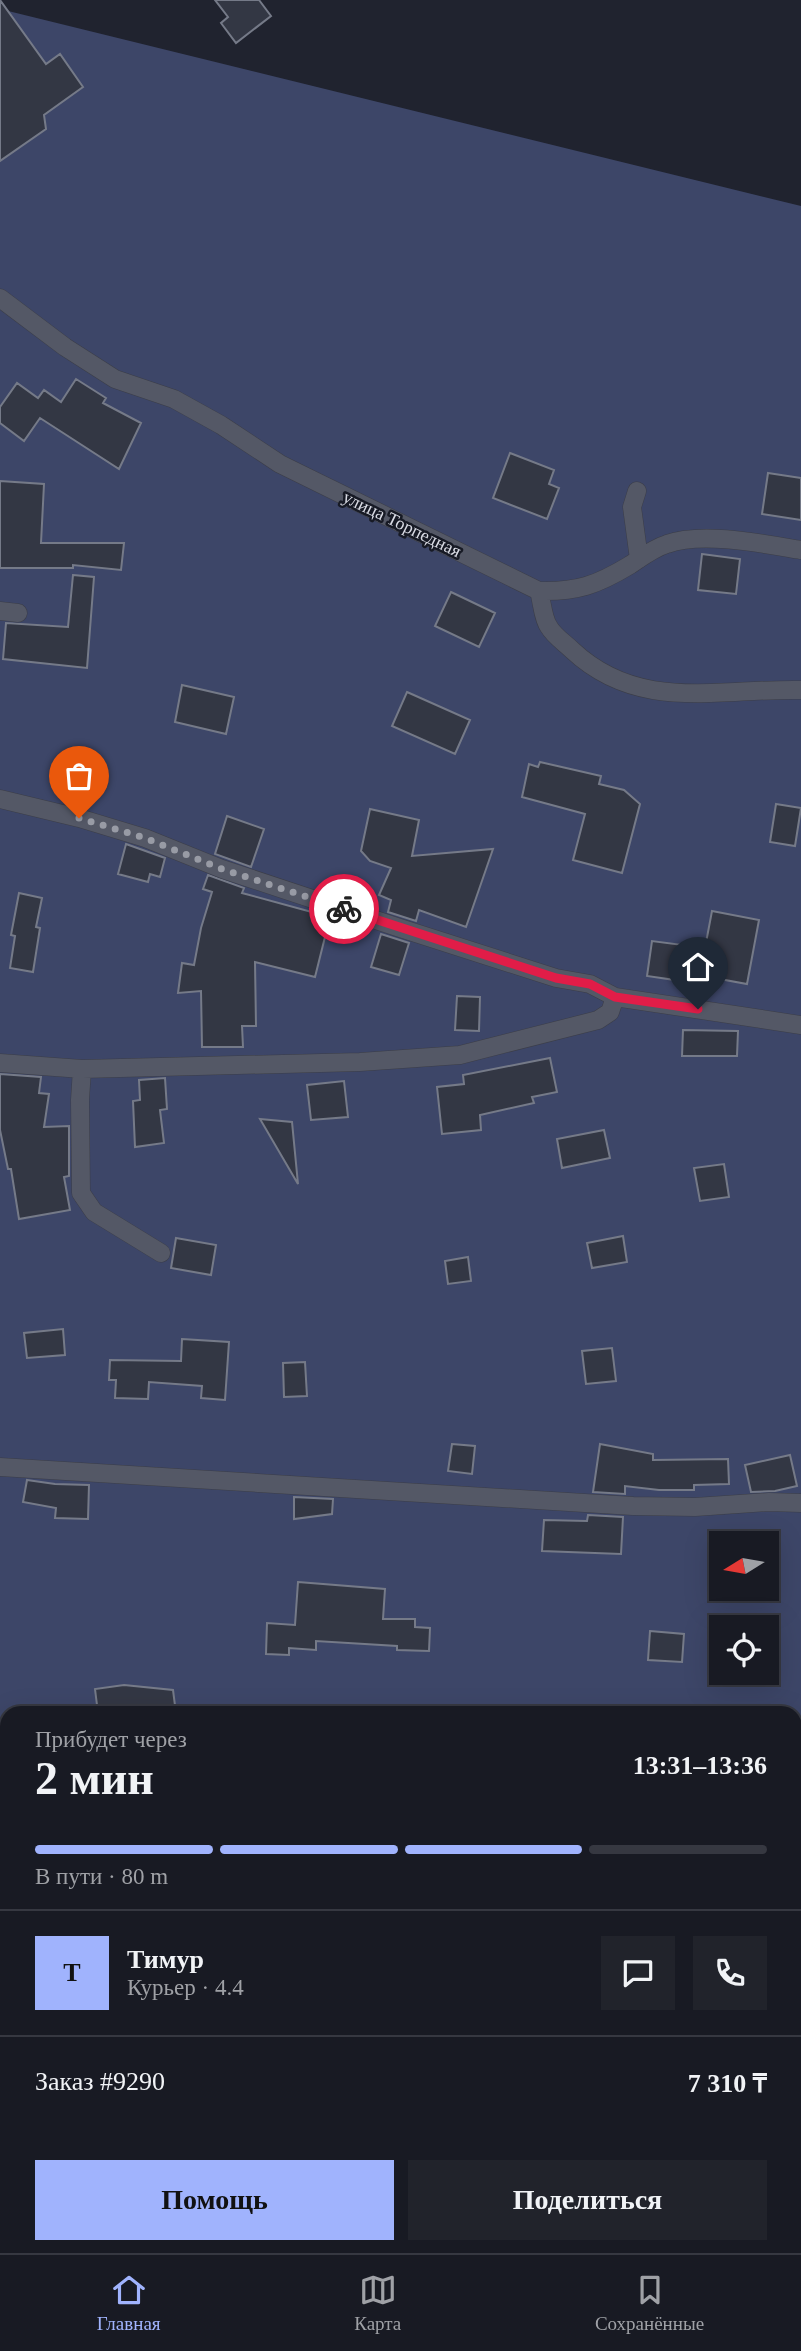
<!DOCTYPE html>
<html lang="ru">
<head>
<meta charset="utf-8">
<style>
  body { margin:0; font-family:Georgia,serif; background:#21232b; color:#f1f3f6; height:100vh; display:flex; flex-direction:column; font-size:26px; white-space:nowrap }
  * { box-sizing:border-box; margin:0 }
  p { font-size:23px; color:#9fa1a6 }
  .icon { flex:none; width:38px; height:38px; fill:none; stroke:currentColor; stroke-width:2; stroke-linecap:round; stroke-linejoin:round }
  .map { position:relative; flex:1; overflow:hidden }
  .side { position:absolute; left:0px; top:1706px; width:802px; height:548px; display:flex; flex-direction:column; background:#181a23; border-radius:21px 21px 0 0; box-shadow:0 7px 28px #0002,0 0 0 2px #363841 }
  .side>* { flex:none }
  .needle { width:46px; rotate:259deg }
  .buttons { position:absolute; left:709px; top:1531px; display:grid; gap:14px }
  .buttons a { display:grid; place-items:center; width:70px; height:70px; border-radius:0px; background:#181a23; box-shadow:0 7px 28px #0002,0 0 0 2px #363841; font-size:35px }
  .pin { position:absolute; display:grid; place-items:center; width:60px; height:60px; color:#fff; margin:-72px -30px; border-radius:50% 50% 50% 0; rotate:-45deg; box-shadow:0 0 7px #0007 }
  .pin .icon { rotate:45deg }
  .courier { position:absolute; display:grid; place-items:center; width:70px; height:70px; margin:-35px; border:5px solid #e11d48; border-radius:50%; background:#fff; color:#222; box-shadow:0 2px 9px #0007 }
  .summary em { font-style:normal; font-weight:700 }
  .summary div { display:flex; flex-direction:column-reverse }
  .summary { display:flex; align-items:center; justify-content:space-between; height:119px; padding:0 35px }
  h1 { font-size:46px; font-weight:700; line-height:52px }
  .bar { display:grid; grid-template-columns:repeat(4,1fr); gap:10px 7px; align-content:center; height:84px; padding:0 35px }
  .bar i { height:9px; border-radius:5px; background:#363841 }
  .bar .selected { background:#a0b3fd }
  .bar p { grid-column:span 4 }
  .line { display:flex; align-items:center; gap:18px; padding:0 35px; border-top:2px solid #363841 }
  .line div { flex:1 }
  .round { display:grid; place-items:center; flex:none; width:74px; height:74px; border-radius:0px; background:#21232b }
  .primary-button { display:flex; gap:14px; margin-top:auto; padding:14px 35px }
  .primary-button a { flex:1; height:80px; border-radius:0px; background:#a0b3fd; color:#111; font-size:28px; font-weight:700; line-height:80px; text-align:center }
  .primary-button a+a { background:#21232b; color:#f1f3f6 }
  .tabs { display:flex; justify-content:space-around; align-items:center; height:98px; border-top:2px solid #363841; background:#181a23; font-size:19px; color:#9fa1a6 }
  .tabs a { display:grid; justify-items:center; gap:4px }
  .tabs .selected { color:#a0b3fd }
  .map>svg:first-child { display:block }
</style>
</head>
<body>
<div class="map">
<svg width="801" height="2253" viewBox="0 0 801 2253">
  <rect width="100%" height="100%" fill="#20232f"/>
  <!-- green -->
  <path fill="#3d4668" fill-rule="evenodd" d="M0,9L801,206V2253H0ZM721,1544H766V1589H721ZM721,1628H766V1673H721ZM7,1713H794V2247H7Z"/>
  <!-- building -->
  <path fill="#333744" stroke="#757a88" stroke-width="2" d="M0,0L46,64L60,54L83,87L44,115L46,129L0,161Z
    M215,0H259L271,16L236,43L221,23L228,17Z
    M76,379L106,398L103,403L141,423L119,469L40,418L24,441L0,423V407L17,383L38,398L44,390L61,402Z
    M510,453L554,470L549,484L559,488L547,519L493,498Z
    M768,473L801,478V520L762,514Z
    M0,481L44,484L41,543H124L121,570L73,565V568H0Z
    M702,554L740,559L736,594L698,590Z
    M73,575L94,577L87,668L3,659L6,623L68,627Z
    M451,592L495,613L479,647L435,626Z
    M182,685L234,697L226,734L175,722Z
    M407,692L470,720L455,754L392,726Z
    M540,762L601,776L599,784L624,790L640,804L622,873L573,860L585,814L522,797L529,764L538,767Z
    M776,804L801,808L795,846L770,842Z
    M370,809L419,820L412,856L493,849L466,927L419,910L416,921L388,912L391,900L379,895L391,868L370,861L361,851Z
    M227,816L264,829L251,867L215,854Z
    M126,844L165,858L160,877L150,874L148,882L118,874Z
    M208,875L244,888L242,893L330,917L315,977L255,962L256,1026H242L243,1047H202L201,991L178,993L182,963L194,965L201,928L212,892L203,889Z
    M19,893L42,898L36,927L40,928L33,972L10,968L15,936L11,935Z
    M712,911L759,920L747,984L676,971L675,980L647,976L652,941L705,948Z
    M381,934L409,943L399,975L371,967Z
    M457,996L480,997L479,1031L455,1030Z
    M683,1030L738,1031L737,1056H682Z
    M550,1058L557,1092L532,1097L534,1103L480,1115L481,1130L442,1134L437,1087L464,1084L463,1075Z
    M0,1074L41,1077L39,1093L49,1094L44,1127L69,1126V1176L64,1177L70,1210L19,1219L11,1169H8L0,1130Z
    M165,1078L167,1109L160,1110L164,1143L135,1147L133,1101L140,1100L139,1080Z
    M344,1081L348,1117L311,1120L307,1085Z
    M260,1119L292,1122L298,1184Z
    M604,1130L610,1158L562,1168L557,1139Z
    M724,1164L729,1197L700,1201L694,1168Z
    M623,1236L627,1262L592,1268L587,1243Z
    M176,1238L216,1245L211,1275L171,1268Z
    M468,1257L471,1281L448,1284L445,1261Z
    M63,1329L65,1355L27,1358L24,1333Z
    M182,1339L229,1342L225,1400L201,1398L202,1386L149,1382L148,1399L115,1398L116,1380H109L110,1360L181,1361Z
    M612,1348L616,1381L586,1384L582,1351Z
    M305,1362L307,1396L284,1397L283,1363Z
    M452,1444L475,1446L472,1474L448,1471Z
    M600,1444L653,1454V1460L728,1459L729,1484L694,1485V1490H659L625,1486V1494L593,1492Z
    M790,1455L797,1486L775,1491L751,1492L745,1465Z
    M27,1480L55,1484L89,1485L88,1519L55,1518L56,1508L23,1502Z
    M294,1497L333,1499L332,1514L294,1519Z
    M588,1515L623,1517L621,1554L542,1551L544,1520L587,1521Z
    M298,1582L385,1589L383,1619H415V1627L430,1628L429,1651L397,1650V1646L316,1641V1650L289,1648V1655L266,1654L267,1623L295,1625Z
    M650,1631L684,1634L682,1662L648,1660Z
    M124,1685L173,1690L176,1713H98L95,1689Z"/>
  <g fill="none" stroke-linecap="round" stroke-linejoin="round">
    <!-- minor casing -->
    <g stroke="#3c3e48" stroke-width="19">
      <path id="minor" d="M0,298L65,347L115,379L174,399L221,425L280,464L539,591C542,602 543,619 549,627C554,636 565,643 572,650C639,713 718,688 801,690
        M637,491L632,507L639,559
        M539,591C577,592 597,585 630,565C642,557 654,548 667,544C702,531 765,544 801,550
        M0,611L18,613
        M0,799L79,818L145,838L222,869L400,928L556,978L590,984L615,997L610,1012L598,1020L460,1055L360,1062L82,1069L0,1063
        M615,997L801,1025
        M82,1069L80,1100L81,1193L94,1212L161,1253
        M0,1467L633,1506L695,1507L769,1502L801,1503
        M0,1766H7
        M794,1884L801,1885
        M0,2008L7,2010
        M794,2186H801"/>
    </g>
    <!-- minor -->
    <use href="#minor" stroke="#545866" stroke-width="18"/>
  </g>
  <g fill="none" stroke-linecap="round" stroke-linejoin="round">
    <!-- done -->
    <path stroke="#989ba5" stroke-width="7" stroke-dasharray="0 12.6" d="M79,818L145,838L222,869L344,909"/>
    <!-- route -->
    <path stroke="#e11d48" stroke-width="9" d="M344,909L556,978L590,984L615,997L698,1009"/>
  </g>
  <g text-anchor="middle" stroke-width="5" stroke-linejoin="round" paint-order="stroke">
    <!-- street labels -->
    <g font-size="18" fill="#d9dbe4" stroke="#171a25">
      <text transform="translate(402 524) rotate(26)" y="6">улица Торпедная</text>
    </g>
  </g>
</svg>
<div class="buttons">
<a><svg class="needle" viewBox="-14 -14 28 28"><path d="M0-13l5 13h-10z" fill="#e53935"/><path d="M0 13l5-13h-10z" fill="#9fa1a6"/></svg></a>
<a><svg class="icon" aria-label="locate" viewBox="0 0 24 24"><circle cx="12" cy="12" r="6"/><path d="M12 2v4M12 18v4M2 12h4M18 12h4"/></svg></a>
</div>
<div class="pin" style="left:79px;top:818px;background:#ea580c"><svg class="icon" aria-label="bag" viewBox="0 0 24 24"><path d="M5 8h14l-1 12H6zM9 8a3 3 0 0 1 6 0"/></svg></div>
<div class="pin" style="left:698px;top:1009px;background:#1f2937"><svg class="icon" aria-label="home" viewBox="0 0 24 24"><path d="M3 11l9-7 9 7M6 9v11h12V9"/></svg></div>
<div class="courier" style="left:344px;top:909px"><svg class="icon" aria-label="bike" viewBox="0 0 24 24"><circle cx="6" cy="16" r="4"/><circle cx="18" cy="16" r="4"/><path d="M6 16l4-8h5l3 8M10 8l3 8H6M13 5h3"/></svg></div>
<section class="side">
<div class="summary"><div><h1>2 мин</h1><p>Прибудет через</p></div><em>13:31–13:36</em></div>
<div class="bar"><i class="selected"></i><i class="selected"></i><i class="selected"></i><i></i><p>В пути · 80 m</p></div>
<div class="line" style="height:126px"><b class="round" style="background:#a0b3fd;color:#111">Т</b><div><b>Тимур</b><p>Курьер · 4.4</p></div><a class="round"><svg class="icon" aria-label="chat" viewBox="0 0 24 24"><path d="M4 5h16v11H9l-5 4z"/></svg></a><a class="round"><svg class="icon" aria-label="phone" viewBox="0 0 24 24"><path d="M5 4h4l2 5-3 2q2 4 5 5l2-3 5 2v4C11 20 4 13 5 4z"/></svg></a></div>
<div class="line" style="height:91px"><div>Заказ #9290</div><b>7 310 ₸</b></div>
<div class="primary-button"><a>Помощь</a><a>Поделиться</a></div>
</section>
</div>
<nav class="tabs">
<a class="selected"><svg class="icon" aria-label="home" viewBox="0 0 24 24"><path d="M3 11l9-7 9 7M6 9v11h12V9"/></svg>Главная</a>
<a><svg class="icon" aria-label="map" viewBox="0 0 24 24"><path d="M3 6l6-2 6 2 6-2v14l-6 2-6-2-6 2zM9 4v14M15 6v14"/></svg>Карта</a>
<a><svg class="icon" aria-label="saved" viewBox="0 0 24 24"><path d="M7 4h10v16l-5-4-5 4z"/></svg>Сохранённые</a>
</nav>
</body>
</html>
